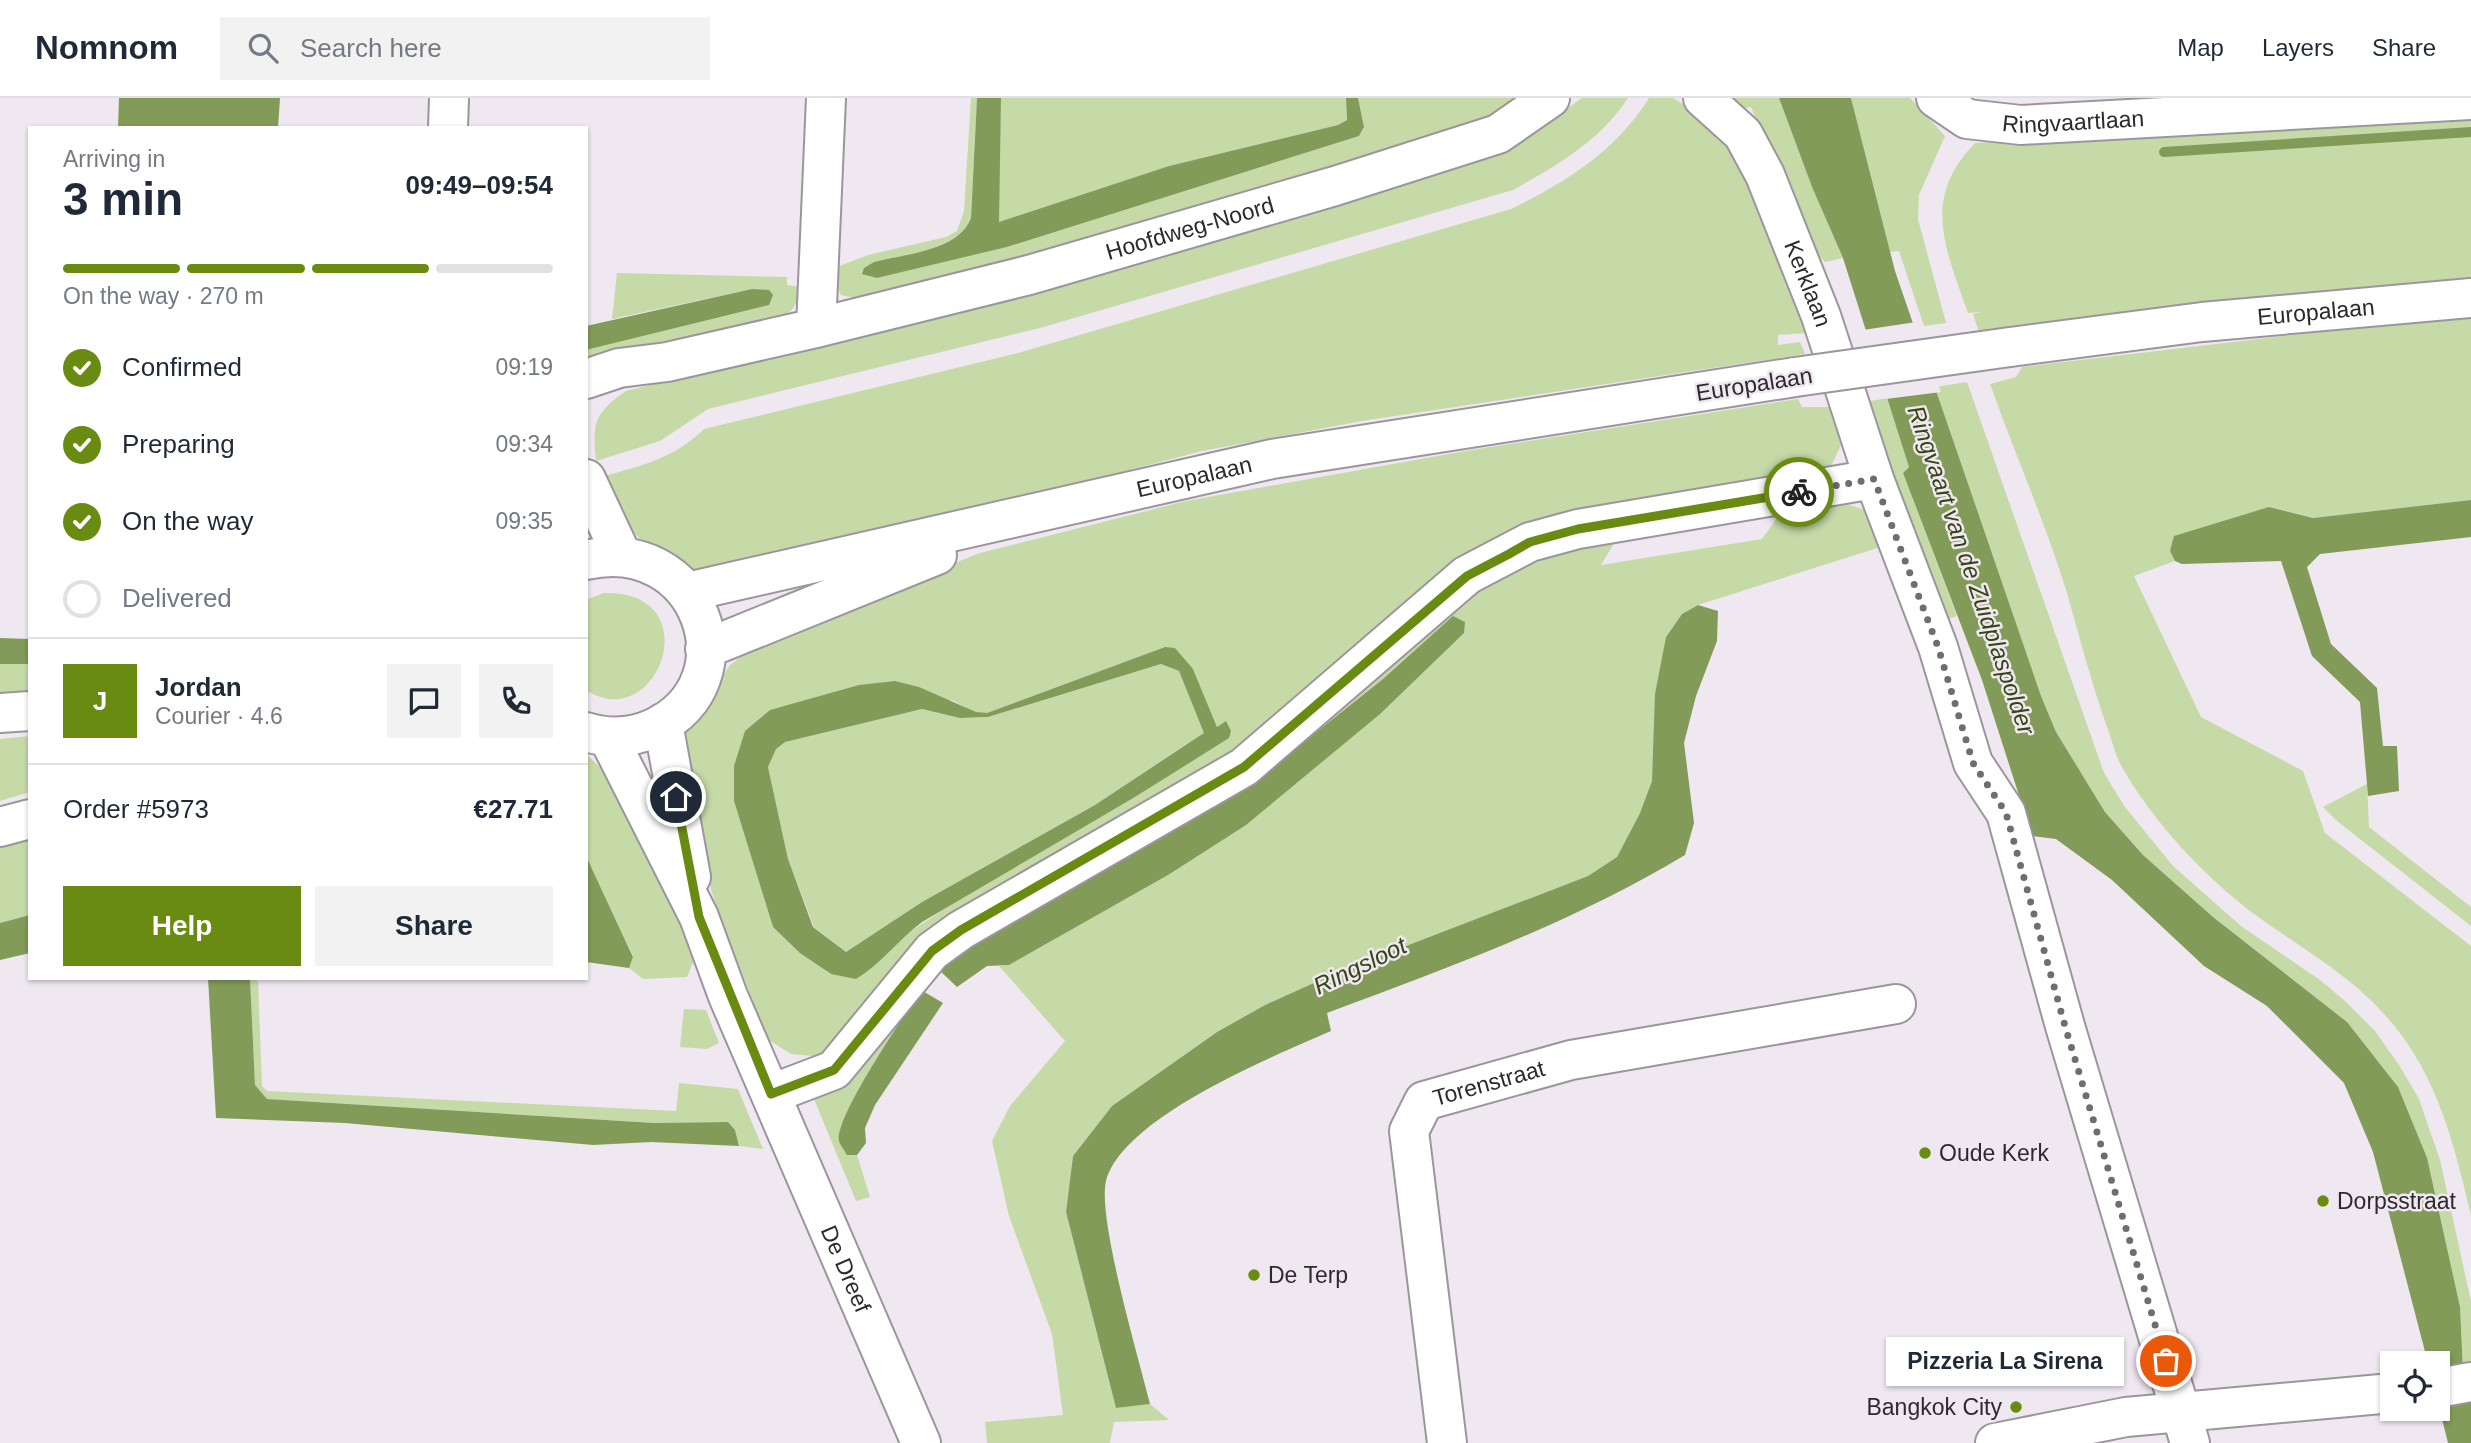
<!DOCTYPE html>
<html lang="en">
<head>
<meta charset="utf-8">
<style>
  body { margin:0; font-family:Arial,sans-serif; background:#f2f2f3; color:#1f2937; height:100vh; display:flex; flex-direction:column; font-size:26px; white-space:nowrap }
  * { box-sizing:border-box; margin:0 }
  p { font-size:23px; color:#747a83 }
  .icon { flex:none; width:38px; height:38px; fill:none; stroke:currentColor; stroke-width:2; stroke-linecap:round; stroke-linejoin:round }
  .map { position:relative; flex:1; overflow:hidden }
  .drawer { position:absolute; left:28px; top:28px; width:560px; height:854px; display:flex; flex-direction:column; background:#fff; border-radius:0px; box-shadow:0 2px 5px #0004 }
  .drawer>* { flex:none }
  .fabs { position:absolute; left:2380px; top:1253px; display:grid; gap:14px }
  .fabs a { display:grid; place-items:center; width:70px; height:70px; border-radius:0px; background:#fff; box-shadow:0 2px 5px #0004; font-size:35px }
  .pin { position:absolute; display:grid; place-items:center; width:60px; height:60px; color:#fff; margin:-30px; border:4px solid #fff; border-radius:50%; box-shadow:0 2px 7px #0007 }
  .courier { position:absolute; display:grid; place-items:center; width:70px; height:70px; margin:-35px; border:5px solid #698b11; border-radius:50%; background:#fff; color:#222; box-shadow:0 2px 9px #0007 }
  .bubble { position:absolute; height:49px; border-radius:0px; background:#fff; box-shadow:0 2px 5px #0004; font-size:23px; font-weight:700; line-height:49px; text-align:center }
  .summary em { font-style:normal; font-weight:700 }
  .summary div { display:flex; flex-direction:column-reverse }
  .summary { display:flex; align-items:center; justify-content:space-between; height:119px; padding:0 35px }
  h1 { font-size:46px; font-weight:700; line-height:52px }
  .bar { display:grid; grid-template-columns:repeat(4,1fr); gap:10px 7px; align-content:center; height:84px; padding:0 35px }
  .bar i { height:9px; border-radius:5px; background:#e0e1e3 }
  .bar .on { background:#698b11 }
  .bar p { grid-column:span 4 }
  .line { display:flex; align-items:center; gap:18px; padding:0 35px; border-top:2px solid #e0e1e3 }
  .line div { flex:1 }
  .round { display:grid; place-items:center; flex:none; width:74px; height:74px; border-radius:0px; background:#f2f2f3 }
  ol { padding:0 35px; list-style:none }
  li { display:flex; align-items:center; gap:21px; height:77px }
  li p { margin-inline-start:auto }
  li .icon { padding:7px; border-radius:50%; background:#698b11; color:#fff; stroke-width:4 }
  li:last-child { color:#747a83 }
  li i { width:38px; height:38px; border:4px solid #e0e1e3; border-radius:50% }
  .action { display:flex; gap:14px; margin-top:auto; padding:14px 35px }
  .action a { flex:1; height:80px; border-radius:0px; background:#698b11; color:#fff; font-size:28px; font-weight:700; line-height:80px; text-align:center }
  .action a+a { background:#f2f2f3; color:#1f2937 }
  header { display:flex; align-items:center; gap:42px; box-sizing:border-box; height:98px; padding:0 35px; background:#fff; border-bottom:2px solid #e0e1e3 }
  header strong { font-size:33px }
  nav { display:flex; gap:38px; margin-inline-start:auto; font-size:24px }
  .search { width:490px; height:63px; background:#f2f2f3; display:flex; align-items:center; gap:18px; box-sizing:border-box; padding:0 24px; border-radius:0px; color:#747a83; font-size:26px }
  .map>svg:first-child { display:block }
</style>
</head>
<body>
<header>
<strong>Nomnom</strong>
<div class="search"><svg class="icon" aria-label="search" viewBox="0 0 24 24"><circle cx="10" cy="10" r="6"/><path d="M15 15l6 6"/></svg>Search here</div>
<nav><a>Map</a><a>Layers</a><a>Share</a></nav>
</header>
<div class="map">
<svg width="2471" height="1345" viewBox="0 0 2471 1345">
  <rect width="100%" height="100%" fill="#efe8f1"/>
  <!-- green -->
  <path fill="#c6daa8" fill-rule="evenodd" d="M971,0H977L971,120C959,153 904,156 874,164L877,180L1007,149L1359,38L1364,29L1358,0H1520L1462,33L1005,166L858,201L841,197L837,189V169L868,157L946,139L957,133L964,113Z
    M1001,0H1346L1347,22L1338,27L1169,68L1005,124H999L997,120Z
    M1582,0H1628C1601,42 1556,68 1513,92L1040,230L708,311L660,343L596,363C592,326 594,315 626,293L1073,182L1536,33Z
    M1649,0H1673L1683,6L1703,19L1739,60L1807,235L1778,237V247L1800,244L1805,256L1362,323L1202,353L729,477L698,475L640,441L617,418L600,379C639,369 675,360 704,331L1018,255L1511,111C1566,84 1616,53 1649,0Z
    M1724,0H1779L1812,89L1843,160L1825,164L1808,148L1751,9L1737,12Z
    M1851,0H1910L1945,38L1919,97L1918,121L1946,225L1924,228L1899,153L1890,154Z
    M2471,13V180L2238,200L1979,234L1973,216L1981,214L1968,215C1945,149 1921,101 1975,45Z
    M617,175L787,179V187L806,190L791,213L776,223L586,268V252L769,207L752,191L612,221Z
    M2471,221V402L2313,420L2269,409L2170,453L2175,463L2134,478L2201,619L2303,673L2325,735L2471,848V1118C2455,1049 2438,979 2391,924C2353,878 2302,851 2254,816C2204,778 2155,726 2123,671C2116,660 2113,645 2108,632C2092,587 2080,541 2067,495C2045,424 2015,356 1990,286L2016,279L2022,269L2393,225Z
    M1967,284L2104,675L2125,709L2173,768L2241,828L2320,882L2345,903L2375,933L2399,967L2419,1001L2440,1062L2471,1203V1269L2463,1272L2460,1209L2347,924L2213,819L2143,757L2105,714L2056,634L2041,598L1935,289Z
    M1889,300L1909,369L1903,375L1957,518L1942,523L1870,303Z
    M1798,301L1802,309H1833L1843,343L1829,372L1570,421L1288,622L1030,780L824,959L791,956L767,941L714,801L694,731L681,658L685,636L696,614L730,567L769,538L980,455L1186,403L1471,352ZM1165,549L1193,571L1217,629L1225,624L1231,633L1135,699L985,784L896,843L830,876L773,829L734,703L770,612L952,602L976,615H987Z
    M1829,403C1864,409 1877,412 1890,446L1698,507L1682,516L1666,539L1652,683L1640,715L1617,759L1588,778L1336,875L1265,907L1217,934L1112,1008L1073,1058L1066,1114L1116,1310L1150,1306L1169,1322L1114,1324L1110,1345H987L985,1324L1063,1317L1052,1236L1009,1118L992,1043L1010,1008L1065,943L999,868L1009,867L1168,777L1452,518L1383,581L1260,679L1479,486L1554,449L1620,435L1601,467L1762,441L1785,409Z
    M604,495C711,492 658,639 586,592V502Z
    M0,566H30V596L0,598Z
    M1161,566L1179,573L1205,635L1095,707L922,804L846,854L814,829L788,761L768,669L776,650L784,644L922,611L960,620L988,619Z
    M30,638V694L0,703V641Z
    M586,656L608,677L624,699L695,860L687,879L643,881L629,870L633,858L586,758Z
    M2367,686L2369,729L2471,809V828L2337,723L2323,709Z
    M30,741V817L0,825V750Z
    M250,880L258,883L262,988L267,993L676,1013L679,985L738,991L763,1051L739,1048L735,1032L728,1024L654,1025L267,1001L255,987Z
    M921,892L870,972L847,1057H857L870,1099L856,1103L814,1001L846,976Z
    M684,911L706,912L719,945L707,951L680,949Z"/>
  <!-- water -->
  <path fill="#829b58" fill-rule="evenodd" d="M119,0H280L278,30H118Z
    M977,0H1001L999,124L1169,68L1338,27L1347,22L1346,0H1358L1364,29L1359,38L1007,149L877,180L862,176L864,170L874,164C904,156 959,153 971,120Z
    M1779,0H1851L1895,173L2041,598L2056,634L2105,714L2143,757L2213,819L2347,924L2398,989L2427,1060L2460,1209L2463,1273L2471,1299V1345H2448L2438,1305V1265H2428L2373,1054L2344,985L2267,908L2204,868L2112,782L2056,741L2032,738L1982,582L1903,375L1909,369L1843,160L1812,89Z
    M752,191L769,192L773,197L769,207L586,252V228Z
    M2471,402V439L2320,456L2307,469L2331,546L2377,590L2383,648H2397L2399,693L2368,698L2360,604L2312,558L2281,463L2182,466L2175,463L2170,453L2174,438L2269,409L2313,420Z
    M1698,507L1718,513L1717,543L1696,598L1684,645L1694,725L1685,757C1572,825 1450,869 1327,915L1331,933C1274,958 1123,1019 1106,1083C1097,1120 1139,1261 1150,1306L1116,1310L1066,1114L1073,1058L1112,1008L1217,934L1265,907L1336,875L1588,778L1617,759L1640,715L1652,683L1655,596L1666,539L1682,516Z
    M1453,518L1465,524L1464,535L1380,616L1246,727L1168,777L1009,867L987,868L957,889L938,871L971,845L1260,679L1383,581Z
    M0,540L30,541V566H0Z
    M1165,549L1175,550L1193,571L1217,629L1226,623L1231,633L1229,640L1135,699L922,824C898,842 882,865 856,881L831,876L800,855L773,829L734,703V668L745,633L770,612L859,587L895,583L919,589L976,614L987,615ZM1161,566L1179,573L1204,635L1095,707L922,804L846,854L813,829L788,761L768,669L776,651L785,644L922,611L960,620L988,619Z
    M586,758L633,859L629,870L586,864Z
    M30,817V855L0,862V825Z
    M208,880H250L255,987L267,1001L654,1025L728,1024L735,1032L739,1048L651,1044L593,1047L345,1025L216,1020Z
    M921,892L943,905L875,1007L865,1030L866,1045L857,1057H847C845,1053 840,1047 839,1043C834,1020 905,917 921,892Z"/>
  <!-- pier -->
  <path fill="#efe8f1" d="M1916,224L1941,294L1886,301L1863,232Z"/>
  <g fill="none" stroke-linecap="round" stroke-linejoin="round">
    <!-- stream -->
    <path stroke="#829b58" stroke-width="10" d="M2164,54L2471,34"/>
    <!-- minor casing -->
    <g stroke="#9c959d" stroke-width="42">
      <g id="minor">
        <path id="s1" d="M1703,0L1743,36L1765,77L1821,218L1874,381L1938,549L1973,665L2006,715L2065,928L2190,1345"/>
        <path id="s2" d="M1936,0L1967,21L2021,27L2471,2"/>
        <path d="M448,30L449,0"/>
        <path d="M816,230L826,0"/>
        <path id="s3" d="M586,281L619,270L667,264L816,230L1029,177L1335,88L1498,36L1550,0"/>
        <path d="M586,381L622,458"/>
        <path d="M0,615L30,613"/>
        <path d="M663,625L691,779"/>
        <path id="s4" d="M608,639L699,819L728,898L921,1345"/>
        <path d="M771,996L834,972L932,853L961,832L1244,669L1467,477L1530,444L1578,431L1874,381"/>
        <path d="M2438,1290L2471,1284"/>
        <path id="s5" d="M1447,1345L1409,1033L1424,1003L1571,962L1896,906"/>
        <path d="M1995,1345L2126,1319L2392,1295"/>
      </g>
    </g>
    <!-- major casing -->
    <g stroke="#9c959d" stroke-width="42">
      <g id="major">
        <path id="s6" d="M2010,249L2202,224L2471,200"/>
        <path d="M586,462C700,436 753,583 654,630C632,640 609,641 586,634"/>
        <path id="s7" d="M687,494L1272,361L1795,279"/>
        <path d="M705,551L937,457"/>
        <path d="M0,729L30,721"/>
      </g>
    </g>
    <!-- minor -->
    <use href="#minor" stroke="#fff" stroke-width="38"/>
    <!-- major -->
    <use href="#major" stroke="#fff" stroke-width="38"/>
    <!-- major-bridge casing -->
    <g stroke="#9c959d" stroke-width="42" stroke-linecap="butt">
      <path id="major-bridge" d="M1795,279L2010,249"/>
    </g>
    <!-- major-bridge -->
    <use href="#major-bridge" stroke="#fff" stroke-width="38"/>
  </g>
  <g fill="none" stroke-linecap="round" stroke-linejoin="round">
    <!-- done -->
    <path stroke="#716c72" stroke-width="7" stroke-dasharray="0 12.6" d="M1799,394L1874,381L1938,549L1973,665L2006,715L2065,928L2166,1263"/>
    <!-- route -->
    <path stroke="#698b11" stroke-width="9" d="M676,699L699,819L771,996L834,972L932,853L961,832L1244,669L1467,478L1509,456L1530,444L1578,431L1799,394"/>
  </g>
  <!-- markers -->
  <g fill="#698b11" stroke="#efe8f1" stroke-width="2.5">
    <circle cx="1925" cy="1055" r="7"/>
    <circle cx="2323" cy="1103" r="7"/>
    <circle cx="1254" cy="1177" r="7"/>
    <circle cx="2016" cy="1309" r="7"/>
  </g>
  <g text-anchor="middle" stroke-width="5" stroke-linejoin="round" paint-order="stroke">
    <!-- street labels -->
    <g font-size="23" fill="#2d2a2e" stroke="#efe8f1">
      <text dy="8" stroke="none"><textPath href="#s2" startOffset="144">Ringvaartlaan</textPath></text>
      <text dy="8" stroke="none"><textPath href="#s3" startOffset="623">Hoofdweg-Noord</textPath></text>
      <text dy="8" stroke="none"><textPath href="#s1" startOffset="217">Kerklaan</textPath></text>
      <text dy="8" stroke="none"><textPath href="#s6" startOffset="308">Europalaan</textPath></text>
      <text transform="translate(1754 286) rotate(-9)" y="8">Europalaan</text>
      <text dy="8" stroke="none"><textPath href="#s7" startOffset="520">Europalaan</textPath></text>
      <text dy="8" stroke="none"><textPath href="#s5" startOffset="415">Torenstraat</textPath></text>
      <text dy="8" stroke="none"><textPath href="#s4" startOffset="583">De Dreef</textPath></text>
    </g>
    <!-- poi labels -->
    <g font-size="23" fill="#2d2a2e" stroke="#efe8f1" text-anchor="start">
      <text x="1939" y="1063">Oude Kerk</text>
      <text x="2337" y="1111">Dorpsstraat</text>
      <text x="1268" y="1185">De Terp</text>
      <text x="2002" y="1317" text-anchor="end">Bangkok City</text>
    </g>
    <!-- water labels -->
    <g font-size="24" font-style="italic" fill="#344412" stroke="#efe8f1">
      <text transform="translate(1971 472) rotate(71)" y="8">Ringvaart van de Zuidplaspolder</text>
      <text transform="translate(1360 868) rotate(-26)" y="8">Ringsloot</text>
    </g>
  </g>
</svg>
<div class="fabs">
<a><svg class="icon" aria-label="locate" viewBox="0 0 24 24"><circle cx="12" cy="12" r="6"/><path d="M12 2v4M12 18v4M2 12h4M18 12h4"/></svg></a>
</div>
<div class="pin" style="left:2166px;top:1263px;background:#ea580c"><svg class="icon" aria-label="bag" viewBox="0 0 24 24"><path d="M5 8h14l-1 12H6zM9 8a3 3 0 0 1 6 0"/></svg></div>
<div class="pin" style="left:676px;top:699px;background:#1f2937"><svg class="icon" aria-label="home" viewBox="0 0 24 24"><path d="M3 11l9-7 9 7M6 9v11h12V9"/></svg></div>
<div class="courier" style="left:1799px;top:394px"><svg class="icon" aria-label="bike" viewBox="0 0 24 24"><circle cx="6" cy="16" r="4"/><circle cx="18" cy="16" r="4"/><path d="M6 16l4-8h5l3 8M10 8l3 8H6M13 5h3"/></svg></div>
<div class="bubble" style="left:1886px;top:1239px;width:238px">Pizzeria La Sirena</div>
<section class="drawer">
<div class="summary"><div><h1>3 min</h1><p>Arriving in</p></div><em>09:49–09:54</em></div>
<div class="bar"><i class="on"></i><i class="on"></i><i class="on"></i><i></i><p>On the way · 270 m</p></div>
<ol>
<li><svg class="icon" aria-label="check" viewBox="0 0 24 24"><path d="M5 12l5 5 9-10"/></svg>Confirmed<p>09:19</p></li>
<li><svg class="icon" aria-label="check" viewBox="0 0 24 24"><path d="M5 12l5 5 9-10"/></svg>Preparing<p>09:34</p></li>
<li><svg class="icon" aria-label="check" viewBox="0 0 24 24"><path d="M5 12l5 5 9-10"/></svg>On the way<p>09:35</p></li>
<li><i></i>Delivered</li>
</ol>
<div class="line" style="height:126px"><b class="round" style="background:#698b11;color:#fff">J</b><div><b>Jordan</b><p>Courier · 4.6</p></div><a class="round"><svg class="icon" aria-label="chat" viewBox="0 0 24 24"><path d="M4 5h16v11H9l-5 4z"/></svg></a><a class="round"><svg class="icon" aria-label="phone" viewBox="0 0 24 24"><path d="M5 4h4l2 5-3 2q2 4 5 5l2-3 5 2v4C11 20 4 13 5 4z"/></svg></a></div>
<div class="line" style="height:91px"><div>Order #5973</div><b>€27.71</b></div>
<div class="action"><a>Help</a><a>Share</a></div>
</section>
</div>
</body>
</html>
